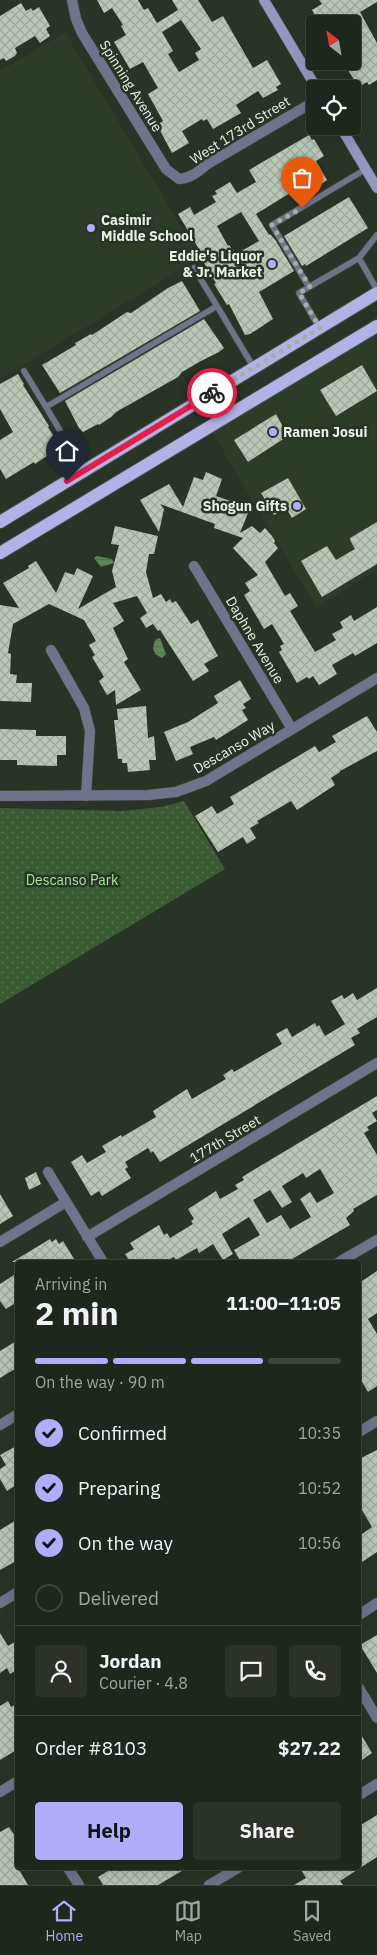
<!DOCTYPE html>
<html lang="en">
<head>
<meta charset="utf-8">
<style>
  body { margin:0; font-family:"IBM Plex Sans",sans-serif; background:#2b3329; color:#f1f3f6; height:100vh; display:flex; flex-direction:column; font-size:19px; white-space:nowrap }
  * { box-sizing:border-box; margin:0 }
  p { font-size:16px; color:#a1a5a3 }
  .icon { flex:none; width:28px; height:28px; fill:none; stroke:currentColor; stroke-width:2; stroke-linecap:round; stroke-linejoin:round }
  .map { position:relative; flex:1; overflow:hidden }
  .sheet { position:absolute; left:15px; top:1260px; width:346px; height:610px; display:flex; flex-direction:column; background:#1e271c; border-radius:5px; box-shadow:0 5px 20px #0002,0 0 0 1px #3c443b }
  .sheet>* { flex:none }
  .needle { width:32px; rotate:329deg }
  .buttons { position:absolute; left:306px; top:15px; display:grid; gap:10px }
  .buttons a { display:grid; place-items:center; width:55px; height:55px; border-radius:5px; background:#1e271c; box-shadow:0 5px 20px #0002,0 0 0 1px #3c443b; font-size:25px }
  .pin { position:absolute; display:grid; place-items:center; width:42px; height:42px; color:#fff; margin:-51px -21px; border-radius:50% 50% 50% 0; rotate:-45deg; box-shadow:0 0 5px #0007 }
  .pin .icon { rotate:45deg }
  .courier { position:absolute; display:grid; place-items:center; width:50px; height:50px; margin:-25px; border:4px solid #e11d48; border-radius:50%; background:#fff; color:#222; box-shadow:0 1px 6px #0007 }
  .overview em { font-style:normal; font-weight:700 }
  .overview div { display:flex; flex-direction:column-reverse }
  .overview { display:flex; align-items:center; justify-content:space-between; height:85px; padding:0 20px }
  h1 { font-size:32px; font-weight:700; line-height:38px }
  .bar { display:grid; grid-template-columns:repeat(4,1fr); gap:8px 5px; align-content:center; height:60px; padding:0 20px }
  .bar i { height:6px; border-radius:4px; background:#3c443b }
  .bar .on { background:#afaefa }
  .bar p { grid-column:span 4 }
  .line { display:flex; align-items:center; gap:12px; padding:0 20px; border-top:1px solid #3c443b }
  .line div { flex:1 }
  .round { display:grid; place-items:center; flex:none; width:52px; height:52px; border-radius:5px; background:#2b3329 }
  ol { padding:0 20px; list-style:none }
  li { display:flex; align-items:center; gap:15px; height:55px }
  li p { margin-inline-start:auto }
  li .icon { padding:5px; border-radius:50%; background:#afaefa; color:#111; stroke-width:4 }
  li:last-child { color:#a1a5a3 }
  li i { width:28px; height:28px; border:2px solid #3c443b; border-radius:50% }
  .button { display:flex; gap:10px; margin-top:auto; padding:10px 20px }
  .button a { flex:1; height:58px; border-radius:5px; background:#afaefa; color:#111; font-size:20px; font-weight:700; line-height:58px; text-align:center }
  .button a+a { background:#2b3329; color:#f1f3f6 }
  .tab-bar { display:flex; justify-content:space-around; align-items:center; height:70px; border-top:1px solid #3c443b; background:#1e271c; font-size:14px; color:#a1a5a3 }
  .tab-bar a { display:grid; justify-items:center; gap:2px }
  .tab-bar .on { color:#afaefa }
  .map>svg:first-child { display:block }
</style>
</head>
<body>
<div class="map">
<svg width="377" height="1885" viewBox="0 0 377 1885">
  <defs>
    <pattern id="park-dots" width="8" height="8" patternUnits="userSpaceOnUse" patternTransform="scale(1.25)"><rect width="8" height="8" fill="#395a33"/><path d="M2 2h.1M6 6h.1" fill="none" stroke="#567251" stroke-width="1.8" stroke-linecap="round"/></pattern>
    <pattern id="water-rules" width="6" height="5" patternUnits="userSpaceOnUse" patternTransform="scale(1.25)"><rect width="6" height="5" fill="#5d8755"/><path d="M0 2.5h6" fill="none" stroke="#546e4f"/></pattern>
    <pattern id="building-cross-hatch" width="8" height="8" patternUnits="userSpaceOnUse" patternTransform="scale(1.25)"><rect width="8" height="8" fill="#b9c8b5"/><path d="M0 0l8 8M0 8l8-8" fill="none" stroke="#9ca899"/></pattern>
  </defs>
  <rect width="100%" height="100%" fill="#283425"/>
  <!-- built -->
  <path fill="#2b3c27" d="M65,32L200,258L0,379V71Z
    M377,331V570L316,607L210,429Z"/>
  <!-- park -->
  <path fill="url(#park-dots)" d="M184,801L225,869L0,1004V808L123,811L161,807Z"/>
  <!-- water -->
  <path fill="url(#water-rules)" d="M97,556L112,559L114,563L101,567L94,558Z
    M160,638L166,654L162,658L155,654L153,648L155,640Z"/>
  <!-- building -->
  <path fill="url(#building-cross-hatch)" fill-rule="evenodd" d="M97,0H138L144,10L148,8L157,23L178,10L172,0H198L212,22L223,16L253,68L267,60L281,84L276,87L278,90L263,98L258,91L236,105L241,113L213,129L207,119L203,121L202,119L182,131L189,143L172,153L157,125L163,121L148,94L158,88L143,62L130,69L114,42L126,35L121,26L123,25L112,8L104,13ZM181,20L201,49L195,53L199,60L179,72L168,54L173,51L162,32Z
    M319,0H377V2L360,12L377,43V80L369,85L367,82L359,87L342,61H352V24H320L312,10L322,4Z
    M21,3L26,11L31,8L33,11L39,7L50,26L46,29L50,36L40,43L35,36L15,48L17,53L15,56L6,61L4,58L0,60V16Z
    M309,135L312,140L314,139L324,156L316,161L327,180L313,190L310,185L297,193L295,190L256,214L269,235L270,234L276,241L294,271L259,292L273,319L250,334L245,335L229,304L227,305L214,284L216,283L204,263L206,261L178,214L190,207L194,215L216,202L212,196L217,194L215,191L230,182L237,193L256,182L249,170ZM241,212L259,241L236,254L229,245L228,246L217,226Z
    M349,197L368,228L306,266L305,264L302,266L284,236Z
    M182,281L200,311L60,393L42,365L76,345L75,343L91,334L92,335L127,312L131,313L168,288Z
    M204,319L224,348L219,352L201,361L182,372L178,377L116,412L111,417L99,425L98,424L83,432L79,428L65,401Z
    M362,365L377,391L336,416L320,390Z
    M18,374L24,384L23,385L49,426L48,427L60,447L35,464L34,462L6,479L0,469V440L13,432L0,409V384Z
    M276,414L288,436L248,462L234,440Z
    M206,472L222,479L216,496L250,508L240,533L252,526L260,533L265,528L272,536L275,541L274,543L278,548L265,562L285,596L290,593L298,606L290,611L315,652L336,640L332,634L343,628L340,622L351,615L354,621L377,607V643L355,656L353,653L332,665L337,674L319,685L313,676L309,679L307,677L297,683L279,652L282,650L280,646L284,644L272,624L264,629L244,595L250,591L245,583L258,575L233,548L243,538L214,528L215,524L160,504L164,509L159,532L140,500L169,484L183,507L194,477L203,480Z
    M288,478L306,509L292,518L286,508L274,515L261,493Z
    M377,522V564L322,597L301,561L327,546L336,560L355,549L350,540V538Z
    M115,526L158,536L154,554H149L146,572L153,598L161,594L166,602L170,599L172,603L176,601L191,624L198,620L218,656L204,664L209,671L193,681L160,630L158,631L153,624L146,628L140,618L147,613L137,596L113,603L124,621L113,628L128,659L124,662L141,690L116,705L115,690L107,695L99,681L104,677L92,657L95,655L89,645L96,641L84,620L49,604L13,624L8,653L11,654L10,674L17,675L16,683H32L31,702L0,701V605L19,608L3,583L29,568L28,566L36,561L56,593L65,572L74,575L77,568L93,576L78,609L116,587L112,571L119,545L111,544Z
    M240,680L251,699L243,704L246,708L242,710L248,720L216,740L214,737L190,747L193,754L176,761L164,732L188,722L218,703L214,696Z
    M146,706L148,738L154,736L156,760H149L150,770L128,772L127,763H122V759H118L114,720H118L117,709Z
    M367,716L377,732V751L340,771V772L331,778L335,785L297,810L291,801L257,821L259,823L250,828L256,838L247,844L243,837L218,852L195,816L212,806L217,814L234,804L230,797L315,746L319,752L336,742L332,736Z
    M0,729L36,730V736H66V755H57V766L17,765V760H0Z
    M377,988V1017L357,1029L360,1033L351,1038L355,1045L160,1162L153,1151L151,1153L148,1148L125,1162L128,1167L125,1169L131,1178L102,1196L99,1191L91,1196L71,1162L82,1155L87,1163L106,1152L102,1146L121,1135L122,1137L156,1117L153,1111L187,1089L192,1099L226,1079L223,1075L232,1069L234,1072L282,1044L276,1034L287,1028L292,1037L315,1023L317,1027L319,1025L325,1036L345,1024L331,1001L342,995L344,999L353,993L357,1000Z
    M377,1096V1110L372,1113L377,1121L367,1127L369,1130L364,1133L377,1155V1195L353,1209L354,1211L346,1218L350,1225L287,1262H241L234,1250L260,1235L249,1217L222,1234L233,1254L223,1260L213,1244L199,1253L197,1248L176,1260L174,1257L164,1262H130L125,1254L134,1249L130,1243L159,1225L164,1235L167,1233L170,1238L193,1224L191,1221L194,1219L188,1209L216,1191L220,1199L238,1189L235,1185L244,1180L242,1177ZM320,1169L334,1193L317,1203L310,1192L300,1199L311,1217L290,1229L281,1215L267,1223L253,1200L270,1190L282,1208L292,1202L282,1186L303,1173L306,1178Z
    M36,1172L41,1184L29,1190L25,1178Z
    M0,1194L13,1216L0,1224Z
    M50,1239L52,1242L56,1239L59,1244L63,1241L76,1262H12Z
    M377,1271V1313L368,1319L377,1334V1386L368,1392L359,1377V1283Z
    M14,1275L18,1281L17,1302L6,1309L0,1301V1284Z
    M18,1340V1367L0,1378V1351Z
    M18,1445V1484L7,1491L0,1479V1469L6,1465L0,1455Z
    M377,1450V1552L359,1564V1536L372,1527L359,1505V1459Z
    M18,1519V1560L0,1570V1530Z
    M0,1633L8,1646L18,1640V1669L10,1674L7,1668L0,1673Z
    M377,1635V1673L360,1645Z
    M8,1701L11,1707L18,1703V1749L0,1760V1706Z
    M359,1731L372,1753L359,1762Z
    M377,1815V1857L340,1881L343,1885H294L306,1878L300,1868H359V1826Z
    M9,1827L18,1840V1868L28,1885H0V1832Z
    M113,1868H187L158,1885H103L98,1877Z"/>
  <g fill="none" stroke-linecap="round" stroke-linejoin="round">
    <!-- service casing -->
    <g stroke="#475244" stroke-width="7">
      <path id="service" d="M359,258L377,235
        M194,268L217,306
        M309,287L359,258L377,290
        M319,327L299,293L309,287L272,225L366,169
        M24,371L46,407
        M84,471L46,407L217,306L254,368"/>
    </g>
    <!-- minor casing -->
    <g stroke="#475244" stroke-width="11">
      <path id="minor" d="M72,0L76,19L82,33L166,169L179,179C190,178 197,173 206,165L315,101
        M194,566L292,729
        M51,650L84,708L90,731L86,796
        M0,796L148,795L176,792L206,781L377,678
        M48,1172L103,1262
        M87,1237L377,1063
        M0,1242L66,1202
        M339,1262L377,1240
        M0,1425L18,1414
        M359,1432L377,1421
        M0,1603L18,1592
        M359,1615L377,1603
        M359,1688L377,1718
        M0,1792L18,1781
        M359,1795L377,1784
        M68,1868L79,1885
        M209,1885L238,1868"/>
    </g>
    <!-- secondary casing -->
    <g stroke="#475244" stroke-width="11">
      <path id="secondary" d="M264,0L317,89
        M340,126L377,188"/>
    </g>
    <!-- primary casing -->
    <g stroke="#475244" stroke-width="14">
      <path id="primary" d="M0,522L377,293
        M0,553L377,326"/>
    </g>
    <!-- service -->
    <use href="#service" stroke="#71728b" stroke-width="5.5"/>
    <!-- minor -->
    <use href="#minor" stroke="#71728b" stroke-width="10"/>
    <!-- secondary -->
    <use href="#secondary" stroke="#9696bf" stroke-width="10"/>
    <!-- primary -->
    <use href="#primary" stroke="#b2b2e7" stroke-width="12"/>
  </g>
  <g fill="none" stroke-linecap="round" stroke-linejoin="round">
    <!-- done -->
    <path stroke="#a5afa3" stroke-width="5" stroke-dasharray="0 9" d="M212,393L320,328L299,293L310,287L272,225L302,208"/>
    <!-- route -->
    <path stroke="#e11d48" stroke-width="6" d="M67,481L212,393"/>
  </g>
  <!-- markers -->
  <g fill="#afaefa" stroke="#283425" stroke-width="2">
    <circle cx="91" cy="228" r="5"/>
    <circle cx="272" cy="264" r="5"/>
    <circle cx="273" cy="432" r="5"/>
    <circle cx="297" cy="506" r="5"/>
  </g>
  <g text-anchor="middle" stroke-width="5" stroke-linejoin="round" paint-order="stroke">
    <!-- street labels -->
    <g font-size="14" fill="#e9f1e7" stroke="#283425">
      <text transform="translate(131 86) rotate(58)" y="5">Spinning Avenue</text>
      <text transform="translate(240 130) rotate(-32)" y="5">West 173rd Street</text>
      <text transform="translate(255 640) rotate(59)" y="5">Daphne Avenue</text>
      <text transform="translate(234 747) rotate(-30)" y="5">Descanso Way</text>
      <text transform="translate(225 1139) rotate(-31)" y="5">177th Street</text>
    </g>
    <!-- poi labels -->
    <g font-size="14" font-weight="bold" fill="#e9f1e7" stroke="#283425" text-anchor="start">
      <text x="101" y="225">Casimir<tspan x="101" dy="16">Middle School</tspan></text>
      <text x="262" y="261" text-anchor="end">Eddie's Liquor<tspan x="262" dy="16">&amp; Jr. Market</tspan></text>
      <text x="283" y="437">Ramen Josui</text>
      <text x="287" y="511" text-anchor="end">Shogun Gifts</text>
    </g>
    <!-- park labels -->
    <g font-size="14" fill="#a5e298" stroke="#283425">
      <text x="72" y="885">Descanso Park</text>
    </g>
  </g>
</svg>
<div class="buttons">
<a><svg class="needle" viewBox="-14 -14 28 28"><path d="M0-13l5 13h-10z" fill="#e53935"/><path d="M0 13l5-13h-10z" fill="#a1a5a3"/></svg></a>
<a><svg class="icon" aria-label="locate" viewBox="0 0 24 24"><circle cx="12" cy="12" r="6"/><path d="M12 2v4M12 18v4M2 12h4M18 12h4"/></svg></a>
</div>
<div class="pin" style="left:302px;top:208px;background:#ea580c"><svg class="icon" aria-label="bag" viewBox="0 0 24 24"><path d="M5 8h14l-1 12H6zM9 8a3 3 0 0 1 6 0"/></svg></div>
<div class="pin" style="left:67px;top:481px;background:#1f2937"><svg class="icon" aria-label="home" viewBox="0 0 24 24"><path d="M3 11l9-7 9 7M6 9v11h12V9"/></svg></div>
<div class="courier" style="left:212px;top:393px"><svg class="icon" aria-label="bike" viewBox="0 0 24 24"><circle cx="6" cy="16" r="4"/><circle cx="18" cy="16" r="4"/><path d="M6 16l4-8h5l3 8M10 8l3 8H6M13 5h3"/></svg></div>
<section class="sheet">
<div class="overview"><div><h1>2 min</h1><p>Arriving in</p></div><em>11:00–11:05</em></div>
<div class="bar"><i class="on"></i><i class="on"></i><i class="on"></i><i></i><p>On the way · 90 m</p></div>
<ol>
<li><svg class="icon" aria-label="check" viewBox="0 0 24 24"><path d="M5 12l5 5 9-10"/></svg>Confirmed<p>10:35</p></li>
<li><svg class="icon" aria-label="check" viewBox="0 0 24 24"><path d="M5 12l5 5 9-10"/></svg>Preparing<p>10:52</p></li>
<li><svg class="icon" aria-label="check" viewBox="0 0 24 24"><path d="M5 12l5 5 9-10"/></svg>On the way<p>10:56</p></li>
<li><i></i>Delivered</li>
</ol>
<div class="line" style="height:90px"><a class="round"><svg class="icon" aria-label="person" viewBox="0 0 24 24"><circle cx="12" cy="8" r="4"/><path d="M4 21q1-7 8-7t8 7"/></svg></a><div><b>Jordan</b><p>Courier · 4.8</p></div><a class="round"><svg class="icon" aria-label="chat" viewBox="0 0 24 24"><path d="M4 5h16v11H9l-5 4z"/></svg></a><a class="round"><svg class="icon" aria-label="phone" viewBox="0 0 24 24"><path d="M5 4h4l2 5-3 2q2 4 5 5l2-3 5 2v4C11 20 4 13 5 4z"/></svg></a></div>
<div class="line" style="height:65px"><div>Order #8103</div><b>$27.22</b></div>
<div class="button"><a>Help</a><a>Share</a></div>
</section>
</div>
<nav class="tab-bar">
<a class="on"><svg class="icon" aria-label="home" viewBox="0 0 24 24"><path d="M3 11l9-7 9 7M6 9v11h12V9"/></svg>Home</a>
<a><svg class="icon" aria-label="map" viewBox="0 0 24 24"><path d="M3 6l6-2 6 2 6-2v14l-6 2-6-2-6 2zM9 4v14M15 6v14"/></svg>Map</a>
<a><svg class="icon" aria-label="saved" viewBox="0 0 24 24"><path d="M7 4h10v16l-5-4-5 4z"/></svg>Saved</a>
</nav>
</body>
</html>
